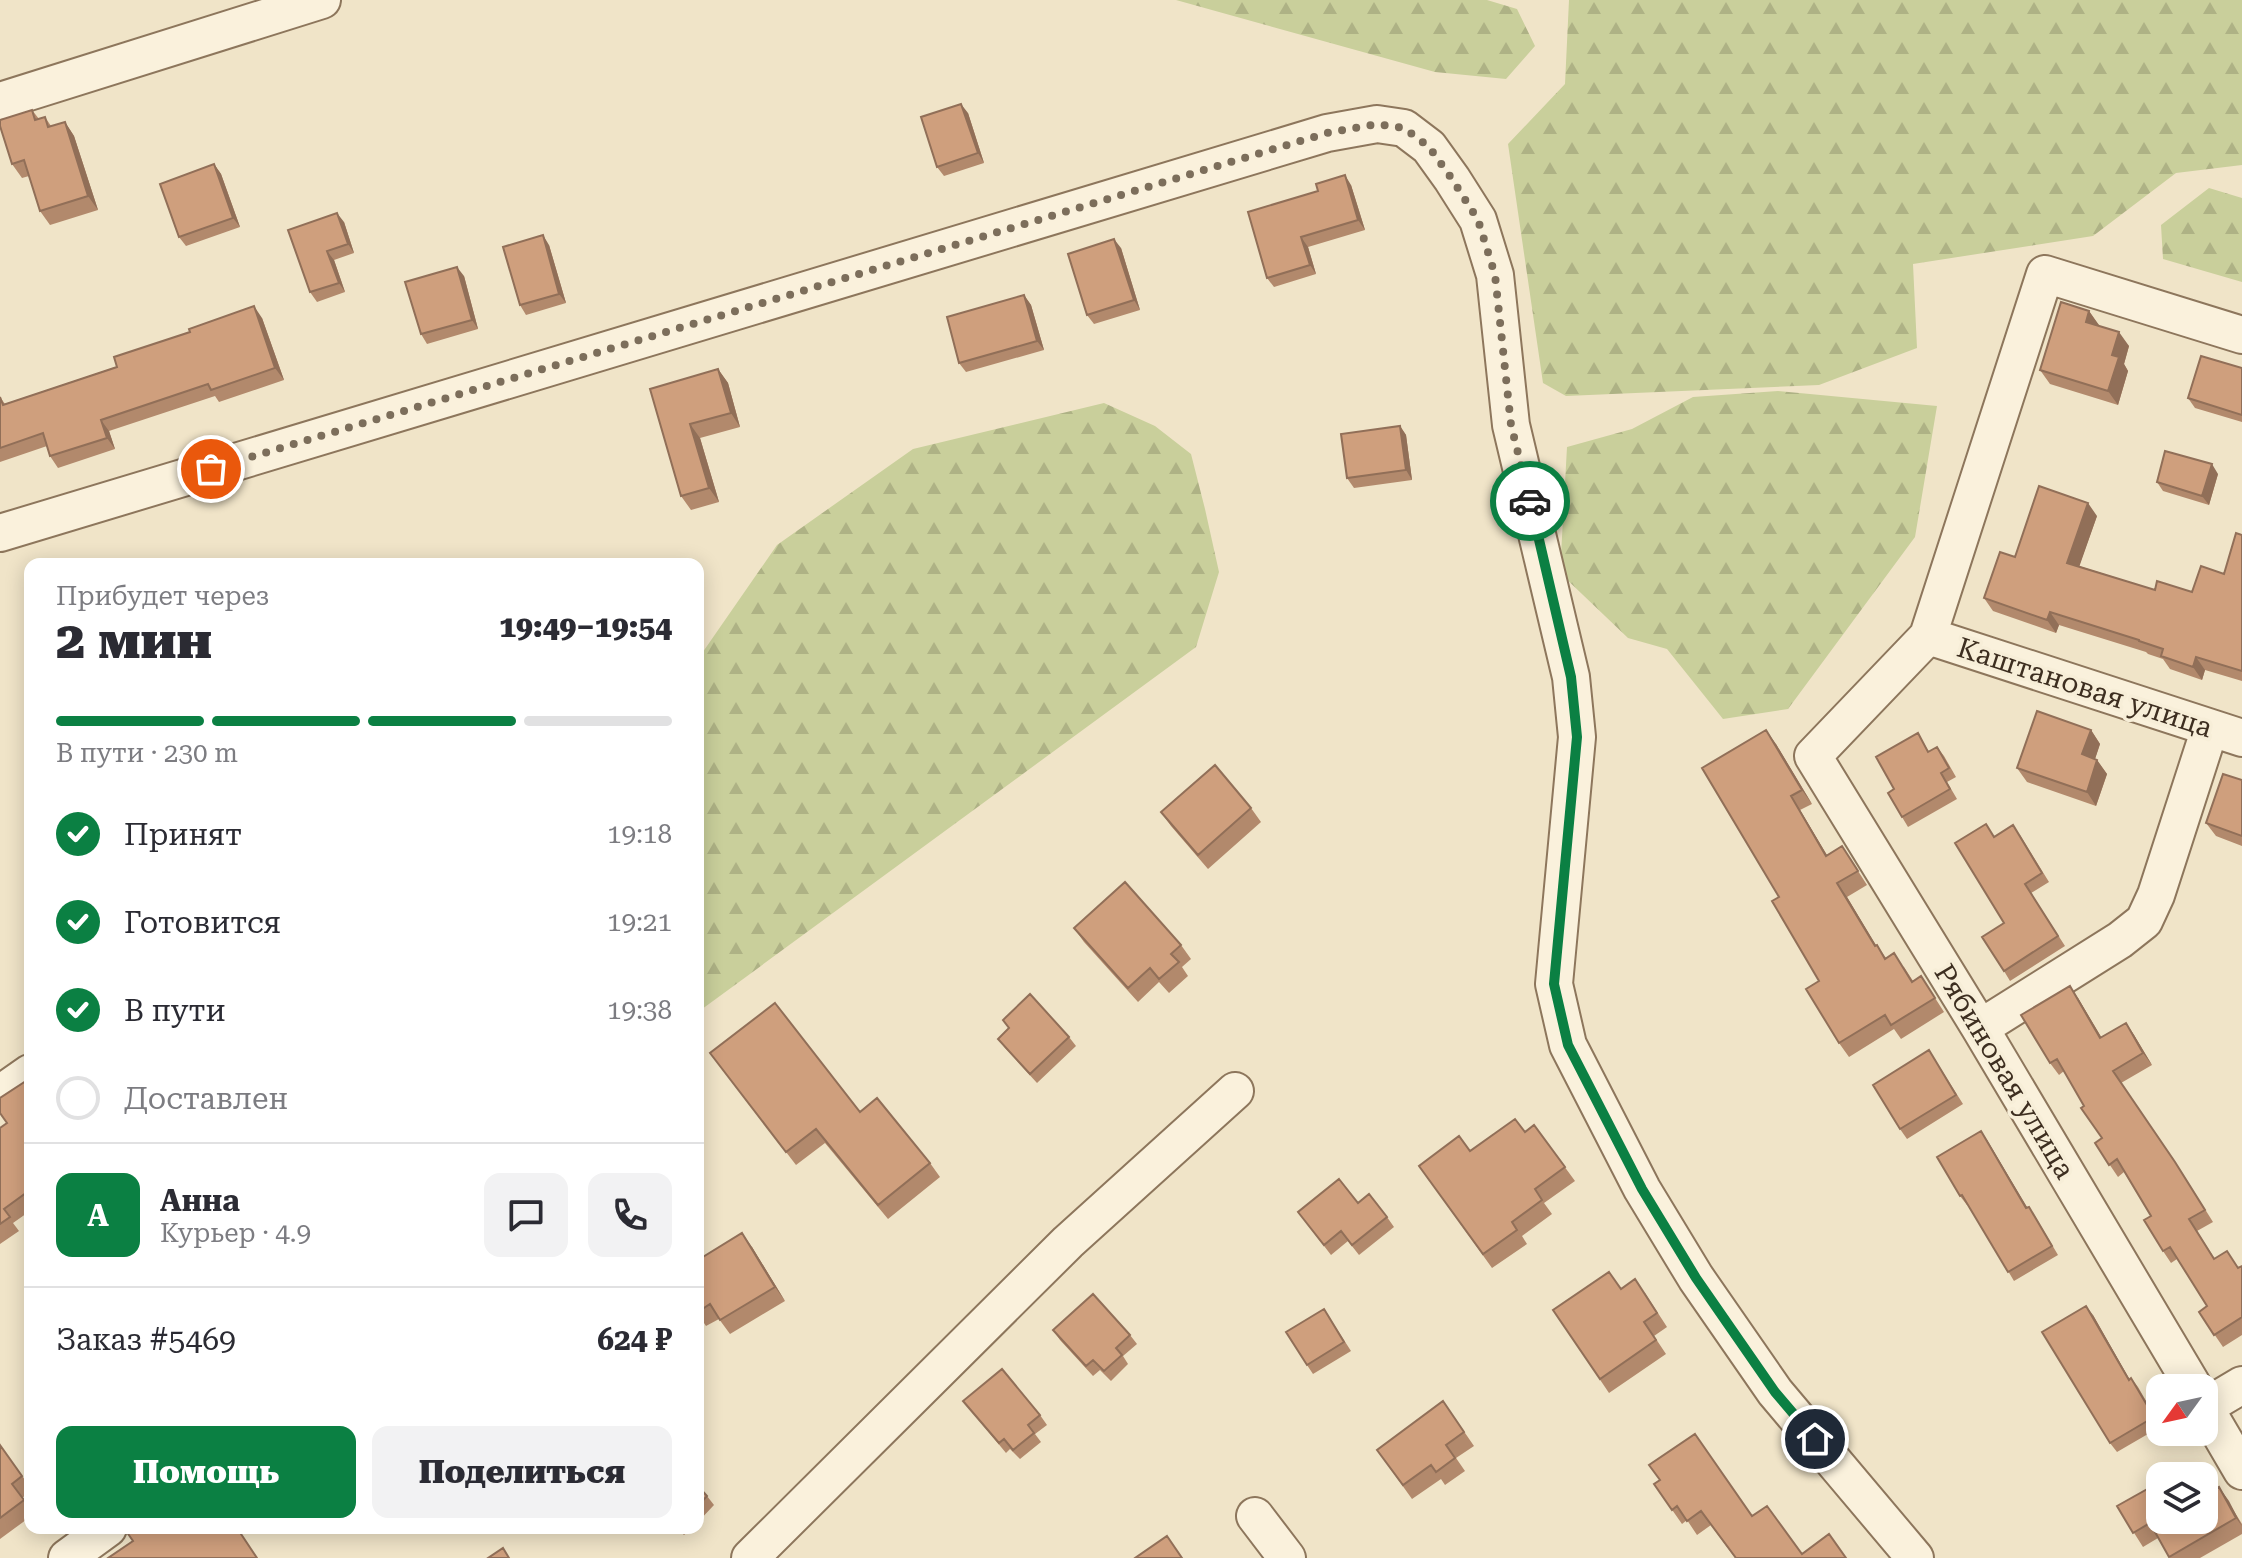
<!DOCTYPE html>
<html lang="ru">
<head>
<meta charset="utf-8">
<style>
  body { margin:0; font-family:"Roboto Serif",serif; background:#f2f2f3; color:#2b2b33; height:100vh; display:flex; flex-direction:column; font-size:30px; white-space:nowrap }
  * { box-sizing:border-box; margin:0 }
  p { font-size:26px; color:#7c7c81 }
  .icon { flex:none; width:44px; height:44px; fill:none; stroke:currentColor; stroke-width:2; stroke-linecap:round; stroke-linejoin:round }
  .map { position:relative; flex:1; overflow:hidden }
  .side { position:absolute; left:24px; top:558px; width:680px; height:976px; display:flex; flex-direction:column; background:#fff; border-radius:16px; box-shadow:0 4px 20px #0003 }
  .side>* { flex:none }
  .needle { width:52px; rotate:237deg }
  .buttons { position:absolute; left:2146px; top:1374px; display:grid; gap:16px }
  .buttons a { display:grid; place-items:center; width:72px; height:72px; border-radius:16px; background:#fff; box-shadow:0 4px 20px #0003; font-size:40px }
  .pin { position:absolute; display:grid; place-items:center; width:68px; height:68px; color:#fff; margin:-34px; border:4px solid #fff; border-radius:50%; box-shadow:0 2px 8px #0007 }
  .courier { position:absolute; display:grid; place-items:center; width:80px; height:80px; margin:-40px; border:6px solid #0b8043; border-radius:50%; background:#fff; color:#222; box-shadow:0 2px 10px #0007 }
  .summary em { font-style:normal; font-weight:800 }
  .summary div { display:flex; flex-direction:column-reverse }
  .summary { display:flex; align-items:center; justify-content:space-between; height:136px; padding:0 32px }
  h1 { font-size:52px; font-weight:800; line-height:60px }
  .bar { display:grid; grid-template-columns:repeat(4,1fr); gap:12px 8px; align-content:center; height:96px; padding:0 32px }
  .bar i { height:10px; border-radius:6px; background:#e1e1e2 }
  .bar .selected { background:#0b8043 }
  .bar p { grid-column:span 4 }
  .line { display:flex; align-items:center; gap:20px; padding:0 32px; border-top:2px solid #e1e1e2 }
  .line div { flex:1 }
  .round { display:grid; place-items:center; flex:none; width:84px; height:84px; border-radius:16px; background:#f2f2f3 }
  ol { padding:0 32px; list-style:none }
  li { display:flex; align-items:center; gap:24px; height:88px }
  li p { margin-inline-start:auto }
  li .icon { padding:8px; border-radius:50%; background:#0b8043; color:#fff; stroke-width:4 }
  li:last-child { color:#7c7c81 }
  li i { width:44px; height:44px; border:4px solid #e1e1e2; border-radius:50% }
  .button { display:flex; gap:16px; margin-top:auto; padding:16px 32px }
  .button a { flex:1; height:92px; border-radius:16px; background:#0b8043; color:#fff; font-size:32px; font-weight:800; line-height:92px; text-align:center }
  .button a+a { background:#f2f2f3; color:#2b2b33 }
  .map>svg:first-child { display:block }
</style>
</head>
<body>
<div class="map">
<svg width="2242" height="1558" viewBox="0 0 2242 1558">
  <defs>
    <pattern id="forest-firs" width="22" height="20" patternUnits="userSpaceOnUse" patternTransform="scale(2)"><rect width="22" height="20" fill="#c9cf9b"/><path d="M5 1l3.5 6h-7zM16 11l3.5 6h-7z" fill="#aeb285"/></pattern>
  </defs>
  <rect width="100%" height="100%" fill="#f0e4c8"/>
  <!-- forest -->
  <path fill="url(#forest-firs)" d="M1176,0H1487L1517,9L1535,46L1506,79L1435,72Z
    M1569,0H2242V165L2176,173L2093,236L1913,264L1917,348L1819,385L1566,396L1543,383L1508,144L1565,84Z
    M2209,188L2242,198V282L2163,259L2161,225Z
    M1778,391L1937,406L1915,537L1788,709L1723,719L1667,649L1628,638L1560,573L1567,447L1632,429L1693,397Z
    M1104,403L1155,426L1191,454L1205,509L1219,572L1196,647L698,1012V659L777,545L913,449Z"/>
  <g fill="none" stroke-linecap="round" stroke-linejoin="round">
    <!-- minor casing -->
    <g stroke="#8d765c" stroke-width="40">
      <path id="minor" d="M0,101L322,0
        M0,533L1327,133L1377,124L1404,128L1429,147L1452,179L1478,220L1495,275L1511,425L1571,677L1577,737L1554,984L1568,1045L1642,1189L1696,1278L1775,1392L1915,1558
        M1928,636L2242,738
        M1980,1028L2120,940L2144,921L2156,895L2210,728
        M0,1094L30,1073
        M2194,1388L1980,1028L1813,756L1928,636L2045,274L2242,335
        M2204,1406L2242,1471
        M2205,1407L2242,1385
        M1255,1516L1287,1558
        M67,1558L108,1528
        M750,1558L1068,1242L1235,1091"/>
    </g>
    <!-- minor -->
    <use href="#minor" stroke="#faf1dc" stroke-width="36"/>
  </g>
  <!-- wall -->
  <path fill="#b2896c" d="M32,110L39,119L45,117L51,126L65,122L74,136L98,210L50,225L40,211L29,176L22,178L12,164Z
    M968,113L984,163L944,176L937,167Z
    M214,164L221,174L240,227L186,246L179,237Z
    M1351,185L1365,230L1308,247L1316,274L1274,287L1267,278L1318,191Z
    M344,222L354,253L334,260L345,292L317,302L310,292L288,230Z
    M549,245L566,303L526,315L520,305Z
    M1121,248L1140,310L1094,324L1087,315Z
    M464,276L478,329L427,344L421,334Z
    M1024,295L1031,305L1044,350L966,372L959,363Z
    M2089,311L2099,326L2129,346L2124,364L2128,371L2118,405L2050,384L2040,370Z
    M262,318L284,380L219,402L215,396L109,431L115,449L58,468L50,456L47,446L0,462V397L5,404Z
    M2242,368V422L2195,408L2188,398Z
    M718,369L728,383L740,427L700,438L719,502L691,510L681,496L650,389Z
    M1400,426L1406,435L1412,480L1354,488L1347,478Z
    M2218,474L2209,505L2163,491L2157,482Z
    M2097,516L2079,566L2155,590L2192,592L2224,574L2242,535V681L2205,670L2202,680L2170,669L2163,659L2148,654L2146,652L2059,625L2056,633L1993,611L1984,598L2015,557Z
    M2091,730L2100,744L2095,759L2097,760L2107,774L2096,806L2027,782L2017,768Z
    M1918,733L1929,752L1937,747L1944,756L1956,777L1947,782L1957,799L1908,827L1902,817L1894,789Z
    M1776,744L1812,804L1800,810L1827,855L1842,846L1867,885L1847,897L1876,946L1877,945L1886,958L1904,967L1913,981L1921,976L1944,1012L1901,1039L1894,1029L1849,1057L1839,1043L1819,981L1779,897Z
    M2242,780V846L2216,836L2206,823Z
    M1251,808L1261,822L1208,869L1171,826L1161,812Z
    M2020,835L2049,882L2031,893L2065,946L2010,981L2004,971V923L1995,837Z
    M1074,928L1181,945L1191,959L1182,967L1188,976L1169,993L1159,982L1138,1002L1084,942Z
    M2078,998L2101,1037L2126,1023L2134,1035L2152,1065L2121,1083L2183,1174L2213,1222L2197,1231L2215,1259L2238,1268L2242,1266V1335L2223,1347L2199,1312L2207,1306L2177,1259L2171,1263L2163,1251L2151,1216L2124,1172L2118,1177L2095,1143L2102,1138L2084,1106L2064,1071L2059,1075L2050,1063Z
    M1003,1020L1069,1037L1076,1046L1037,1083L1005,1048L998,1039L1009,1029Z
    M1929,1050L1963,1104L1907,1139L1900,1129Z
    M710,1053L860,1112L930,1163L940,1177L888,1219L825,1143L796,1165Z
    M30,1080V1211L13,1223L19,1231L0,1244V1128L7,1123Z
    M1534,1125L1575,1181L1544,1203L1552,1214L1522,1236L1527,1244L1492,1268L1419,1166L1470,1151L1525,1132Z
    M1987,1140L2027,1208L2029,1207L2035,1216L2058,1255L2014,1281L1968,1204L1967,1205L1960,1196Z
    M1358,1203L1387,1217L1394,1227L1359,1255L1348,1241L1331,1255L1298,1212Z
    M752,1247L785,1301L730,1334L719,1319L706,1326L698,1314V1260Z
    M1621,1289L1645,1293L1667,1327L1654,1336L1666,1354L1609,1393L1553,1310Z
    M1324,1309L1351,1351L1313,1374L1307,1365Z
    M2093,1315L2129,1379L2131,1378L2138,1387L2160,1425V1427L2117,1452L2110,1443Z
    M1053,1330L1130,1335L1137,1344L1123,1356L1128,1364L1111,1381L1100,1370L1093,1376L1060,1340Z
    M963,1401L1040,1415L1047,1425L1035,1434L1041,1442L1020,1459L1010,1449L1006,1453Z
    M1443,1401L1474,1446L1456,1458L1465,1471L1445,1485L1441,1479L1412,1499L1377,1450Z
    M0,1445L30,1487V1492L22,1498L30,1509V1517L0,1539Z
    M1654,1484L1752,1516L1802,1554L1846,1558H1735L1711,1525L1697,1535L1687,1520L1682,1524Z
    M698,1486L707,1496L714,1505L698,1522Z
    M2219,1487L2242,1524V1534L2200,1558H2170L2158,1538L2143,1547L2117,1506L2160,1520Z
    M677,1528H692L684,1535Z"/>
  <!-- shaded-wall -->
  <path fill="#916f58" d="M961,104L968,113L984,163L978,153Z
    M65,122L74,136L98,210L88,196Z
    M214,164L221,174L240,227L233,218Z
    M1345,175L1351,185L1365,230L1358,220Z
    M337,213L344,222L354,253L348,244Z
    M543,235L549,245L566,303L559,294Z
    M1301,237L1308,247L1316,274L1310,265Z
    M1114,239L1121,248L1140,310L1134,300Z
    M327,251L334,260L345,292L339,283Z
    M457,267L464,276L478,329L472,320Z
    M1024,295L1031,305L1044,350L1037,341Z
    M254,306L262,318L284,380L275,368Z
    M2089,311L2099,325L2095,336L2086,322Z
    M2119,332L2129,346L2124,364L2128,371L2118,405L2108,391L2112,355Z
    M718,369L728,383L740,427L731,413Z
    M101,420L109,431L115,449L107,438Z
    M690,424L700,438L719,502L709,488Z
    M1400,426L1406,435L1412,480L1406,470Z
    M2212,464L2218,474L2209,505L2202,496Z
    M2088,503L2097,516L2076,576L2067,563Z
    M2050,612L2059,625L2056,633L2047,620Z
    M2196,657L2205,670L2202,680L2193,667Z
    M1766,730L1776,744L1812,804L1802,790Z
    M2091,730L2100,744L2092,768L2082,754Z
    M2097,760L2107,774L2096,806L2087,792Z
    M1791,796L1800,810L1835,869L1826,856Z
    M1837,883L1847,897L1885,960L1875,946Z
    M2070,986L2078,998L2109,1050L2100,1038Z
    M2126,1023L2134,1035L2152,1065L2143,1053Z
    M1981,1131L1987,1140L2033,1217L2026,1208Z
    M742,1233L752,1247L785,1301L775,1287Z
    M2086,1306L2093,1315L2135,1389L2129,1380Z
    M2219,1487L2229,1501L2242,1526L2236,1518Z"/>
  <!-- building -->
  <path fill="#cf9f7d" stroke="#916f58" stroke-width="2" d="M961,104L978,153L937,167L921,117Z
    M32,110L35,120L45,117L48,127L65,122L88,196L40,211L24,160L12,164L0,126V120Z
    M214,164L233,218L179,237L160,184Z
    M1345,175L1358,220L1301,237L1310,265L1267,278L1248,212L1318,191L1316,184Z
    M337,213L348,244L327,251L339,283L310,292L288,230Z
    M543,235L559,294L520,305L503,247Z
    M1114,239L1134,300L1087,315L1068,254Z
    M457,267L472,320L421,334L405,282Z
    M1024,295L1037,341L959,363L947,317Z
    M2061,302L2089,311L2086,322L2119,332L2112,355L2119,357L2108,391L2040,370Z
    M254,306L275,368L211,390L208,384L101,420L107,438L50,456L43,433L0,448V397L3,405L117,367L114,357L190,332L189,329Z
    M2201,356L2242,368V415L2188,398Z
    M718,369L731,413L690,424L709,488L681,496L650,389Z
    M1400,426L1406,470L1347,478L1341,434Z
    M2165,451L2212,464L2202,496L2157,482Z
    M2039,486L2088,503L2067,563L2155,590L2157,581L2192,592L2201,566L2224,574L2236,533L2242,535V671L2196,657L2193,667L2161,656L2163,649L2139,641V640L2050,612L2047,620L1984,598L2000,552L2015,557Z
    M2037,711L2091,730L2082,754L2097,760L2087,792L2017,768Z
    M1766,730L1802,790L1791,796L1826,856L1842,846L1858,871L1837,883L1875,946L1877,945L1885,959L1894,953L1912,982L1921,976L1935,998L1891,1025L1885,1015L1839,1043L1806,989L1819,981L1772,901L1779,897L1702,768Z
    M1918,733L1928,752L1937,747L1949,768L1941,773L1950,789L1902,817L1888,793L1894,789L1876,757Z
    M1215,765L1251,808L1198,855L1161,812Z
    M2223,774L2242,780V836L2206,823Z
    M1986,824L1994,837L2013,825L2042,873L2025,884L2058,936L2004,971L1982,937L2004,923L1955,843Z
    M1125,882L1181,945L1171,954L1179,962L1159,979L1150,968L1128,988L1074,928Z
    M2070,986L2100,1038L2126,1023L2143,1053L2113,1071L2175,1162L2205,1210L2189,1219L2214,1259L2227,1251L2238,1268L2242,1266V1317L2214,1335L2199,1312L2207,1306L2170,1247L2163,1251L2144,1220L2151,1216L2117,1159L2109,1165L2095,1143L2102,1138L2081,1108L2084,1106L2057,1059L2050,1063L2021,1015Z
    M1030,994L1069,1037L1030,1074L998,1039L1009,1028L1003,1020Z
    M775,1003L860,1112L877,1098L930,1163L878,1205L816,1129L786,1152L710,1053Z
    M1929,1050L1956,1095L1900,1129L1873,1085Z
    M29,1079L30,1080V1190L4,1209L10,1217L0,1224V1128L7,1123L0,1113V1098Z
    M1515,1119L1525,1132L1534,1125L1565,1167L1535,1189L1542,1200L1512,1222L1517,1230L1483,1254L1419,1166L1459,1136L1470,1151Z
    M1981,1131L2026,1208L2029,1207L2052,1246L2008,1272L1962,1195L1960,1196L1937,1157Z
    M1339,1179L1358,1203L1369,1194L1387,1217L1352,1245L1341,1231L1324,1245L1298,1212Z
    M742,1233L775,1287L720,1320L710,1304L698,1312V1260Z
    M1609,1272L1621,1289L1635,1279L1657,1313L1644,1322L1656,1340L1600,1379L1553,1310Z
    M1093,1294L1130,1335L1116,1348L1122,1355L1104,1371L1093,1360L1086,1366L1053,1330Z
    M2086,1306L2129,1380L2131,1378L2154,1417L2110,1443L2042,1332Z
    M1324,1309L1344,1342L1307,1365L1286,1332Z
    M1002,1369L1040,1415L1028,1425L1034,1433L1013,1450L1004,1439L999,1443L963,1401Z
    M1443,1401L1464,1432L1446,1445L1455,1458L1436,1472L1431,1465L1403,1485L1377,1450Z
    M1695,1434L1752,1516L1767,1506L1802,1554L1829,1534L1846,1558H1736L1701,1511L1687,1521L1677,1506L1672,1510L1654,1484L1660,1480L1649,1465Z
    M0,1445L22,1476L12,1484L24,1500L0,1518Z
    M2182,1469L2187,1476H2170Z
    M2160,1482V1520H2204V1496L2219,1487L2236,1518L2169,1557L2150,1523L2133,1533L2117,1506Z
    M698,1486L707,1496L698,1506Z
    M124,1528H237L257,1558H108L133,1541Z
    M1167,1536L1182,1558H1135Z
    M503,1548L509,1558H488Z"/>
  <g fill="none" stroke-linecap="round" stroke-linejoin="round">
    <!-- done -->
    <path stroke="#7c6e5b" stroke-width="8" stroke-dasharray="0 14.4" d="M211,469L1327,133L1377,124L1404,128L1429,147L1452,179L1478,220L1495,275L1511,425L1530,501"/>
    <!-- route -->
    <path stroke="#0b8043" stroke-width="10" d="M1530,501L1571,677L1577,737L1554,984L1568,1045L1642,1189L1696,1278L1775,1392L1815,1439"/>
  </g>
  <g text-anchor="middle" stroke-width="7" stroke-linejoin="round" paint-order="stroke">
    <!-- street labels -->
    <g font-size="28" fill="#3d2e20" stroke="#f7eed8">
      <text transform="translate(2085 687) rotate(18)" y="10">Каштановая улица</text>
      <text transform="translate(2005 1071) rotate(59)" y="10">Рябиновая улица</text>
    </g>
  </g>
</svg>
<div class="buttons">
<a><svg class="needle" viewBox="-14 -14 28 28"><path d="M0-13l5 13h-10z" fill="#e53935"/><path d="M0 13l5-13h-10z" fill="#7c7c81"/></svg></a>
<a><svg class="icon" aria-label="layers" viewBox="0 0 24 24"><path d="M12 4l9 5-9 5-9-5zM3 14l9 5 9-5"/></svg></a>
</div>
<div class="pin" style="left:211px;top:469px;background:#ea580c"><svg class="icon" aria-label="bag" viewBox="0 0 24 24"><path d="M5 8h14l-1 12H6zM9 8a3 3 0 0 1 6 0"/></svg></div>
<div class="pin" style="left:1815px;top:1439px;background:#1f2937"><svg class="icon" aria-label="home" viewBox="0 0 24 24"><path d="M3 11l9-7 9 7M6 9v11h12V9"/></svg></div>
<div class="courier" style="left:1530px;top:501px"><svg class="icon" aria-label="car" viewBox="0 0 24 24"><path d="M5 17H2v-5l4-1 3-4h7l3 4 3 1v5h-3M9 17h6M6 11h13"/><circle cx="7" cy="17" r="2"/><circle cx="17" cy="17" r="2"/></svg></div>
<section class="side">
<div class="summary"><div><h1>2 мин</h1><p>Прибудет через</p></div><em>19:49–19:54</em></div>
<div class="bar"><i class="selected"></i><i class="selected"></i><i class="selected"></i><i></i><p>В пути · 230 m</p></div>
<ol>
<li><svg class="icon" aria-label="check" viewBox="0 0 24 24"><path d="M5 12l5 5 9-10"/></svg>Принят<p>19:18</p></li>
<li><svg class="icon" aria-label="check" viewBox="0 0 24 24"><path d="M5 12l5 5 9-10"/></svg>Готовится<p>19:21</p></li>
<li><svg class="icon" aria-label="check" viewBox="0 0 24 24"><path d="M5 12l5 5 9-10"/></svg>В пути<p>19:38</p></li>
<li><i></i>Доставлен</li>
</ol>
<div class="line" style="height:144px"><b class="round" style="background:#0b8043;color:#fff">А</b><div><b>Анна</b><p>Курьер · 4.9</p></div><a class="round"><svg class="icon" aria-label="chat" viewBox="0 0 24 24"><path d="M4 5h16v11H9l-5 4z"/></svg></a><a class="round"><svg class="icon" aria-label="phone" viewBox="0 0 24 24"><path d="M5 4h4l2 5-3 2q2 4 5 5l2-3 5 2v4C11 20 4 13 5 4z"/></svg></a></div>
<div class="line" style="height:104px"><div>Заказ #5469</div><b>624 ₽</b></div>
<div class="button"><a>Помощь</a><a>Поделиться</a></div>
</section>
</div>
</body>
</html>
